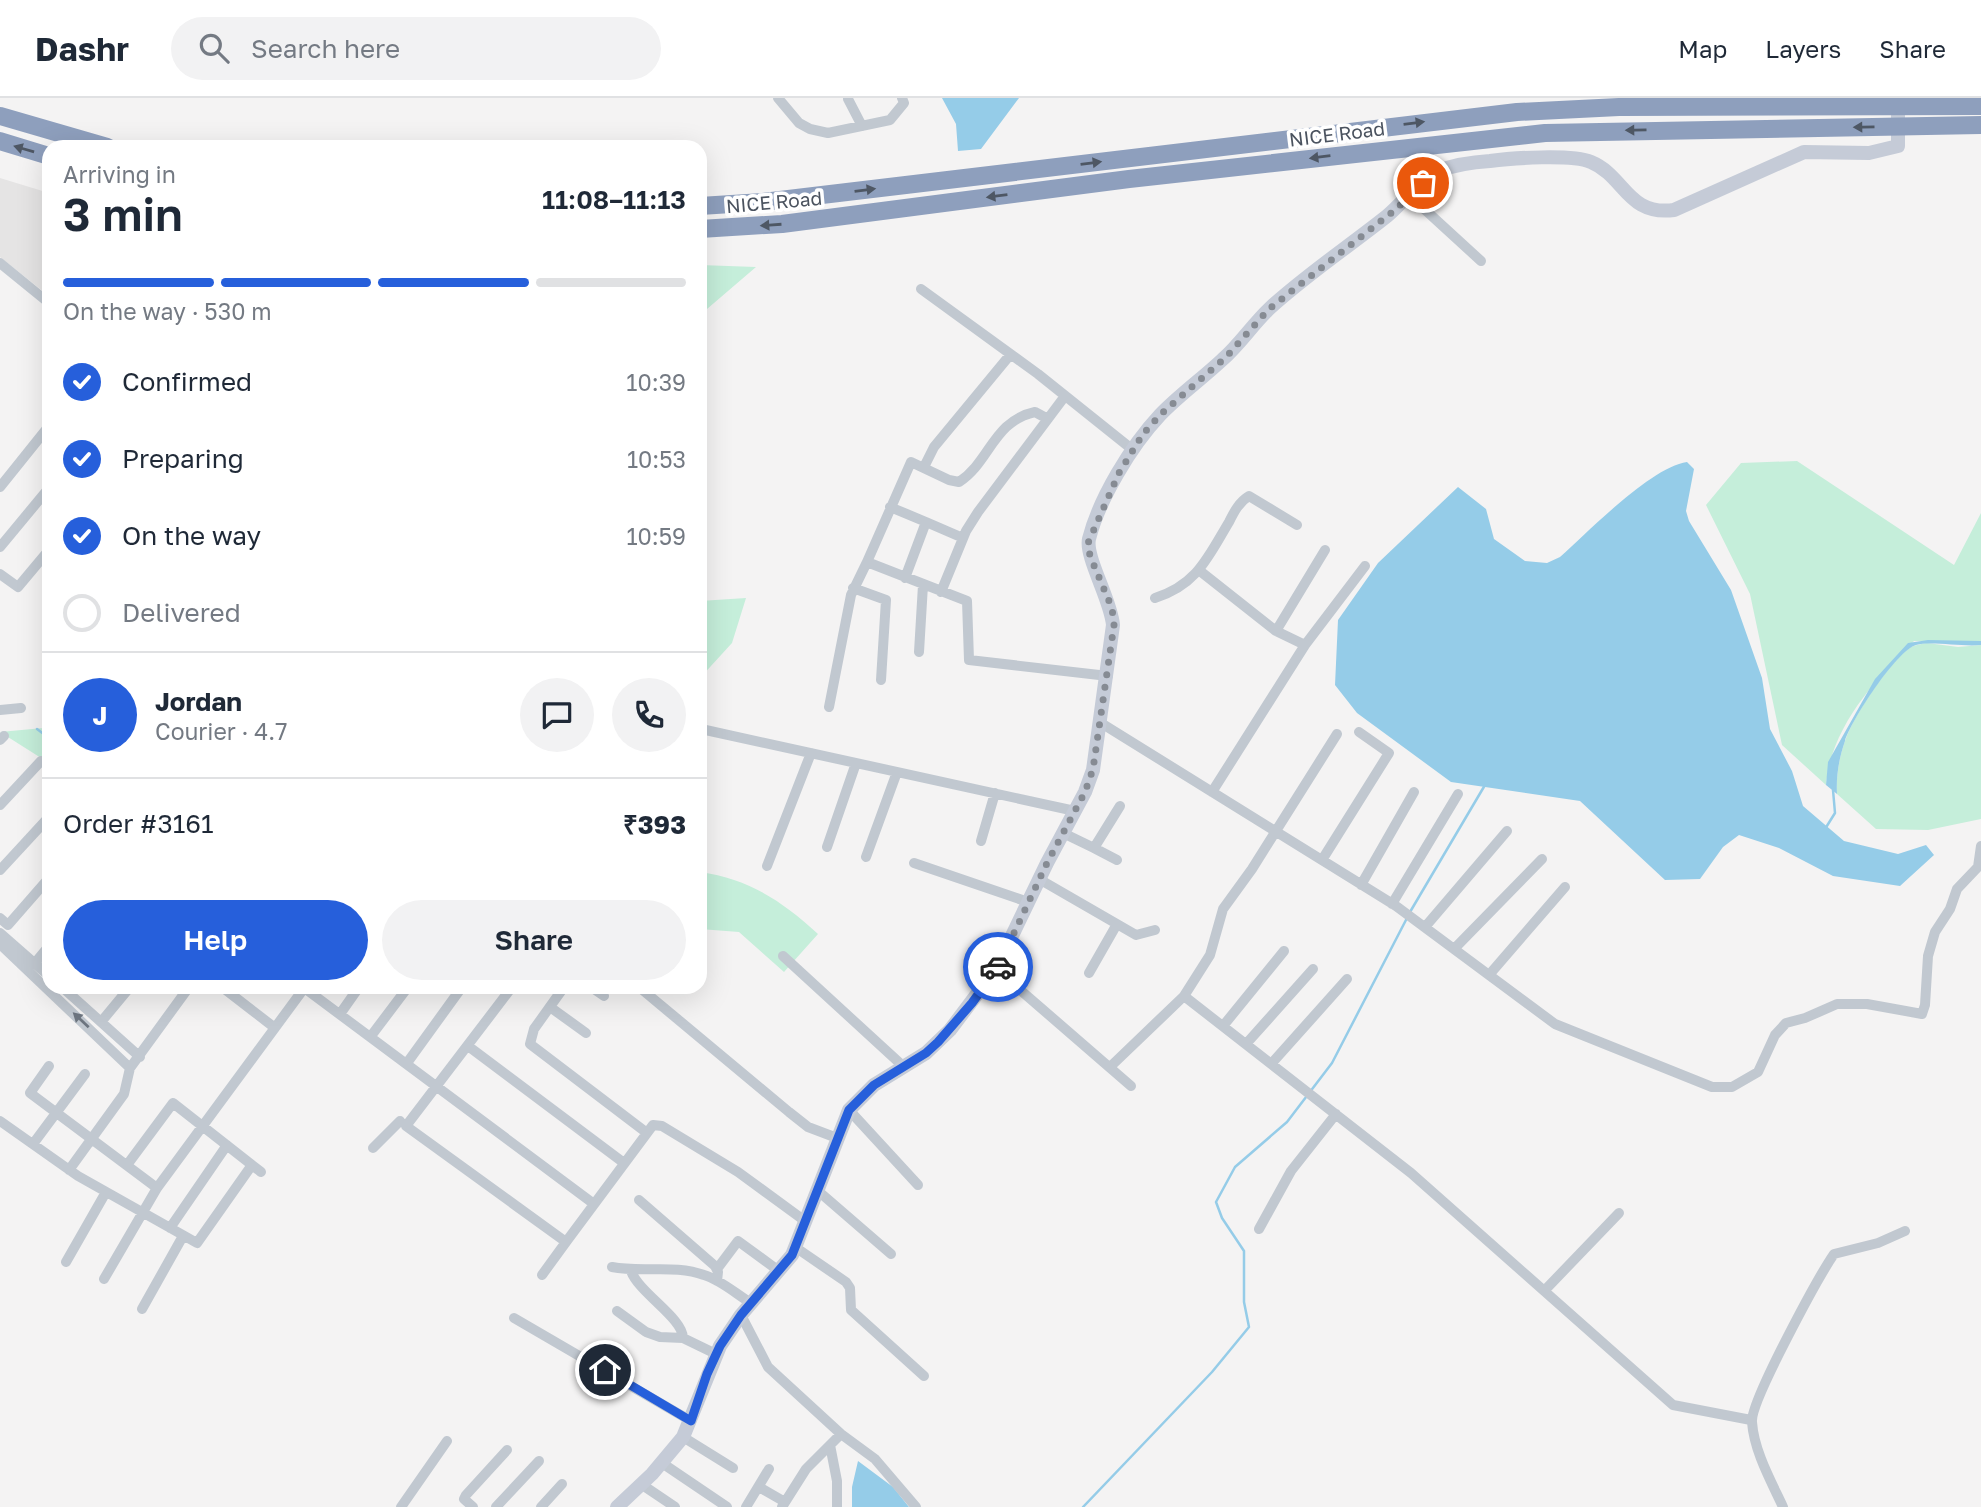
<!DOCTYPE html>
<html lang="en">
<head>
<meta charset="utf-8">
<style>
  body { margin:0; font-family:"Golos Text",sans-serif; background:#f2f2f3; color:#1f2937; height:100vh; display:flex; flex-direction:column; font-size:26px; white-space:nowrap }
  * { box-sizing:border-box; margin:0 }
  p { font-size:23px; color:#747a83 }
  .icon { flex:none; width:38px; height:38px; fill:none; stroke:currentColor; stroke-width:2; stroke-linecap:round; stroke-linejoin:round }
  .map { position:relative; flex:1; overflow:hidden }
  .details { position:absolute; left:42px; top:42px; width:665px; height:854px; display:flex; flex-direction:column; background:#fff; border-radius:21px; box-shadow:0 7px 28px #0002 }
  .details>* { flex:none }
  .pin { position:absolute; display:grid; place-items:center; width:60px; height:60px; color:#fff; margin:-30px; border:4px solid #fff; border-radius:50%; box-shadow:0 2px 7px #0007 }
  .courier { position:absolute; display:grid; place-items:center; width:70px; height:70px; margin:-35px; border:5px solid #265fdb; border-radius:50%; background:#fff; color:#222; box-shadow:0 2px 9px #0007 }
  .overview em { font-style:normal; font-weight:600 }
  .overview div { display:flex; flex-direction:column-reverse }
  .overview { display:flex; align-items:center; justify-content:space-between; height:119px; padding:0 21px }
  h1 { font-size:46px; font-weight:600; line-height:52px }
  .bar { display:grid; grid-template-columns:repeat(4,1fr); gap:10px 7px; align-content:center; height:84px; padding:0 21px }
  .bar i { height:9px; border-radius:5px; background:#e0e1e3 }
  .bar .current { background:#265fdb }
  .bar p { grid-column:span 4 }
  .line { display:flex; align-items:center; gap:18px; padding:0 21px; border-top:2px solid #e0e1e3 }
  .line div { flex:1 }
  .round { display:grid; place-items:center; flex:none; width:74px; height:74px; border-radius:37px; background:#f2f2f3 }
  ol { padding:0 21px; list-style:none }
  li { display:flex; align-items:center; gap:21px; height:77px }
  li p { margin-inline-start:auto }
  li .icon { padding:7px; border-radius:50%; background:#265fdb; color:#fff; stroke-width:4 }
  li:last-child { color:#747a83 }
  li i { width:38px; height:38px; border:4px solid #e0e1e3; border-radius:50% }
  .cta { display:flex; gap:14px; margin-top:auto; padding:14px 21px }
  .cta a { flex:1; height:80px; border-radius:42px; background:#265fdb; color:#fff; font-size:28px; font-weight:600; line-height:80px; text-align:center }
  .cta a+a { background:#f2f2f3; color:#1f2937 }
  header { display:flex; align-items:center; gap:42px; box-sizing:border-box; height:98px; padding:0 35px; background:#fff; border-bottom:2px solid #e0e1e3 }
  header strong { font-size:33px }
  nav { display:flex; gap:38px; margin-inline-start:auto; font-size:24px }
  .search { width:490px; height:63px; background:#f2f2f3; display:flex; align-items:center; gap:18px; box-sizing:border-box; padding:0 24px; border-radius:38px; color:#747a83; font-size:26px }
  .map>svg:first-child { display:block }
</style>
</head>
<body>
<header>
<strong>Dashr</strong>
<div class="search"><svg class="icon" aria-label="search" viewBox="0 0 24 24"><circle cx="10" cy="10" r="6"/><path d="M15 15l6 6"/></svg>Search here</div>
<nav><a>Map</a><a>Layers</a><a>Share</a></nav>
</header>
<div class="map">
<svg width="1981" height="1409" viewBox="0 0 1981 1409">
  <rect width="100%" height="100%" fill="#f4f3f3"/>
  <!-- education -->
  <path fill="#e5e4e4" d="M0,80L49,95V198L0,159Z"/>
  <!-- green -->
  <path fill="#c5eeda" d="M700,167L756,169L700,217Z
    M1797,363L1954,467L1981,415V543H1914C1875,582 1831,629 1826,687L1782,647L1750,496L1706,407L1741,365Z
    M746,500L732,545L700,580V503Z
    M1927,545L1958,549L1981,547V721L1928,732L1876,731L1837,696C1836,678 1839,660 1845,643C1853,619 1890,562 1911,549C1915,547 1921,546 1927,545Z
    M49,631V665L0,634L43,630Z
    M700,774C749,781 782,803 818,836L784,874L739,834L700,831Z"/>
  <!-- water -->
  <path fill="#95cce8" d="M942,0H1019L981,51L958,53L956,26Z
    M1687,364L1694,371L1686,413L1689,423L1731,492L1762,580L1770,631L1792,673L1803,708L1844,743L1898,756L1926,747L1934,757L1900,788L1833,778L1779,750L1739,737L1723,749L1700,781L1665,782L1580,703L1451,684L1357,615L1335,587L1338,522L1378,465L1458,389L1486,411L1494,441L1525,463L1547,465L1560,459C1588,434 1651,369 1687,364Z
    M1928,542L1981,543V547C1962,549 1931,543 1916,547C1896,553 1851,623 1845,643C1839,660 1836,678 1837,696L1826,687L1828,664L1875,581L1908,545Z
    M858,1363L893,1389L909,1409H852V1389Z"/>
  <g fill="none" stroke-linecap="round" stroke-linejoin="round">
    <!-- stream -->
    <path stroke="#95cce8" stroke-width="2.5" d="M37,631L49,640
      M1825,731L1835,715L1833,692
      M1410,814L1485,687
      M1083,1409L1212,1274L1249,1229L1244,1204V1153L1222,1120L1216,1104L1235,1069L1287,1024L1332,965L1407,820"/>
    <!-- street -->
    <path stroke="#c1c8d0" stroke-width="10" d="M778,0L799,25L810,31L828,35L890,22L904,5L902,0
      M848,1L862,28
      M1410,98L1481,163
      M0,165L49,205
      M921,191L1038,276L1133,352
      M1048,321L1035,314C993,323 990,364 959,384L949,382L911,364L867,464L967,503L969,562L1108,578
      M924,369L934,349L1010,257
      M0,389L49,328
      M890,409L926,424L905,480
      M926,424L963,440
      M0,449L49,390
      M1325,452L1276,533L1305,547L1365,468
      M1200,473L1276,533
      M0,476L18,489L49,452
      M853,490L886,502L881,582
      M941,494L966,433L978,414L1065,298
      M1155,500C1197,487 1208,459 1229,424C1234,414 1239,404 1249,398L1297,427
      M919,554L923,487
      M829,609L851,497L867,464
      M0,612L21,610
      M1101,625L1396,808L1555,926L1712,989H1732L1758,974L1775,937L1786,925L1805,920L1837,906H1867L1922,916L1925,907L1928,858L1935,834L1950,811L1957,791L1978,769L1981,748
      M701,631L1075,713
      M0,642L4,638
      M1212,694L1305,547
      M0,707L41,663
      M1063,735L1094,750L1120,708
      M981,743L995,695
      M827,749L856,665
      M1094,750L1117,762
      M866,759L897,674
      M1322,762L1389,655L1359,634
      M914,765L1028,804
      M767,768L811,655
      M0,772L49,719
      M1039,781L1136,837L1155,832
      M1361,787L1414,694
      M1392,806L1458,696
      M0,820L8,827L49,780
      M1425,829L1507,733
      M0,835L49,878
      M0,846L130,970
      M1454,851L1542,761
      M783,858L904,969
      M35,865L49,848
      M996,871L1131,988
      M1089,875L1117,826
      M1489,877L1565,789
      M62,889L140,959
      M222,889L275,930
      M303,889L594,1106
      M512,889L406,1028L566,1144L653,1027L662,1028L738,1074L805,1123
      M564,889L534,931L530,946L647,1035
      M591,889L604,898
      M639,889L789,1014L808,1029L837,1040
      M1184,898L1411,1075L1673,1307L1751,1322
      M550,909L586,935
      M340,916L359,889
      M101,924L130,889
      M1223,928L1284,853
      M371,938L408,889
      M1246,946L1313,871
      M468,948L624,1065
      M407,965L462,889
      M1272,965L1347,881
      M49,968L30,995L157,1090L305,889
      M1110,969L1184,898L1210,857L1223,811L1252,771L1337,636
      M849,1012L918,1087
      M0,1023L78,1078L197,1145L252,1067
      M33,1046L85,976
      M373,1050L400,1023
      M127,1067L173,1005L261,1074
      M69,1072L124,996L130,970L189,889
      M817,1092L891,1156
      M639,1102L715,1168L718,1174L717,1183
      M170,1130L227,1047
      M1259,1131L1291,1073L1336,1016
      M795,1149L846,1184L850,1190L851,1212L924,1278
      M66,1164L106,1094
      M612,1169C642,1175 675,1166 704,1177C721,1182 736,1196 751,1205
      M717,1171L738,1143L779,1173
      M631,1173C639,1195 683,1220 683,1240
      M542,1177L566,1144
      M104,1181L157,1090
      M1545,1192L1619,1115
      M142,1211L183,1138
      M617,1213L646,1234L660,1239L683,1240L716,1256
      M741,1217L768,1269L841,1336L875,1361L916,1409
      M514,1220L691,1323
      M683,1339L733,1370
      M830,1347L837,1383V1409
      M662,1365L727,1409
      M641,1386L675,1409
      M759,1389L785,1404
      M401,1409L447,1343
      M473,1409L464,1401L466,1397L507,1352
      M496,1409L539,1363
      M541,1409L562,1386
      M746,1409L769,1371
      M782,1409L806,1371L841,1336
      M1783,1409C1771,1383 1754,1353 1752,1324C1750,1304 1819,1178 1834,1156L1878,1145L1905,1133"/>
    <!-- secondary -->
    <path stroke="#c5cbd7" stroke-width="14" d="M617,1409L652,1376L683,1339L720,1248L741,1217L792,1157L849,1012L874,987L926,955L950,932L996,871L1047,765L1085,694L1093,672L1113,527C1111,502 1085,459 1089,441C1099,401 1131,348 1160,317C1179,297 1203,280 1223,261C1240,246 1253,226 1270,210C1306,177 1348,149 1387,118C1401,107 1423,78 1438,73C1454,67 1474,64 1490,63C1512,60 1572,56 1591,64C1625,78 1627,118 1674,112L1804,54L1869,55L1898,48V0"/>
    <!-- highway -->
    <path stroke="#8e9fbd" stroke-width="18" d="M0,18L107,49
      M0,43L49,58
      M700,108L763,104L1517,14L1619,9L1981,8
      M700,131L782,126L1129,81L1545,35L1981,27"/>
  </g>
  <!-- one-way arrows -->
  <defs><path id="oneway-solid" d="M-6-.8H1V-3.2L6.5 0L1 3.2V.8H-6Z" transform="scale(1.75)"/></defs>
  <g fill="#4e5764">
    <use href="#oneway-solid" transform="translate(1414 25) rotate(-7)"/>
    <use href="#oneway-solid" transform="translate(1864 29) rotate(179)"/>
    <use href="#oneway-solid" transform="translate(1636 32) rotate(179)"/>
    <use href="#oneway-solid" transform="translate(24 51) rotate(-164)"/>
    <use href="#oneway-solid" transform="translate(1320 59) rotate(173)"/>
    <use href="#oneway-solid" transform="translate(1091 65) rotate(-7)"/>
    <use href="#oneway-solid" transform="translate(865 92) rotate(-7)"/>
    <use href="#oneway-solid" transform="translate(997 98) rotate(173)"/>
    <use href="#oneway-solid" transform="translate(771 127) rotate(176)"/>
  </g>
  <use fill="#6e7681" href="#oneway-solid" transform="translate(81 922) rotate(-137)"/>
  <g fill="none" stroke-linecap="round" stroke-linejoin="round">
    <!-- done -->
    <path stroke="#868b93" stroke-width="7" stroke-dasharray="0 12.6" d="M998,869L1047,765L1085,694L1093,671L1114,527L1112,510L1090,458L1088,445L1119,375L1143,336L1161,316L1226,259L1269,211L1395,112L1423,85"/>
    <!-- route -->
    <path stroke="#265fdb" stroke-width="9" d="M605,1272L691,1323L707,1276L720,1248L741,1217L792,1157L849,1012L874,987L926,955L938,944L972,905L998,869"/>
  </g>
  <g text-anchor="middle" stroke-width="7" stroke-linejoin="round" paint-order="stroke">
    <!-- street labels -->
    <g font-size="19" fill="#4b535f" stroke="#fff">
      <text transform="translate(1337 36) rotate(-7)" y="7">NICE Road</text>
      <text transform="translate(774 104) rotate(-5)" y="7">NICE Road</text>
    </g>
  </g>
</svg>
<div class="pin" style="left:1423px;top:85px;background:#ea580c"><svg class="icon" aria-label="bag" viewBox="0 0 24 24"><path d="M5 8h14l-1 12H6zM9 8a3 3 0 0 1 6 0"/></svg></div>
<div class="pin" style="left:605px;top:1272px;background:#1f2937"><svg class="icon" aria-label="home" viewBox="0 0 24 24"><path d="M3 11l9-7 9 7M6 9v11h12V9"/></svg></div>
<div class="courier" style="left:998px;top:869px"><svg class="icon" aria-label="car" viewBox="0 0 24 24"><path d="M5 17H2v-5l4-1 3-4h7l3 4 3 1v5h-3M9 17h6M6 11h13"/><circle cx="7" cy="17" r="2"/><circle cx="17" cy="17" r="2"/></svg></div>
<section class="details">
<div class="overview"><div><h1>3 min</h1><p>Arriving in</p></div><em>11:08–11:13</em></div>
<div class="bar"><i class="current"></i><i class="current"></i><i class="current"></i><i></i><p>On the way · 530 m</p></div>
<ol>
<li><svg class="icon" aria-label="check" viewBox="0 0 24 24"><path d="M5 12l5 5 9-10"/></svg>Confirmed<p>10:39</p></li>
<li><svg class="icon" aria-label="check" viewBox="0 0 24 24"><path d="M5 12l5 5 9-10"/></svg>Preparing<p>10:53</p></li>
<li><svg class="icon" aria-label="check" viewBox="0 0 24 24"><path d="M5 12l5 5 9-10"/></svg>On the way<p>10:59</p></li>
<li><i></i>Delivered</li>
</ol>
<div class="line" style="height:126px"><b class="round" style="background:#265fdb;color:#fff">J</b><div><b>Jordan</b><p>Courier · 4.7</p></div><a class="round"><svg class="icon" aria-label="chat" viewBox="0 0 24 24"><path d="M4 5h16v11H9l-5 4z"/></svg></a><a class="round"><svg class="icon" aria-label="phone" viewBox="0 0 24 24"><path d="M5 4h4l2 5-3 2q2 4 5 5l2-3 5 2v4C11 20 4 13 5 4z"/></svg></a></div>
<div class="line" style="height:91px"><div>Order #3161</div><b>₹393</b></div>
<div class="cta"><a>Help</a><a>Share</a></div>
</section>
</div>
</body>
</html>
